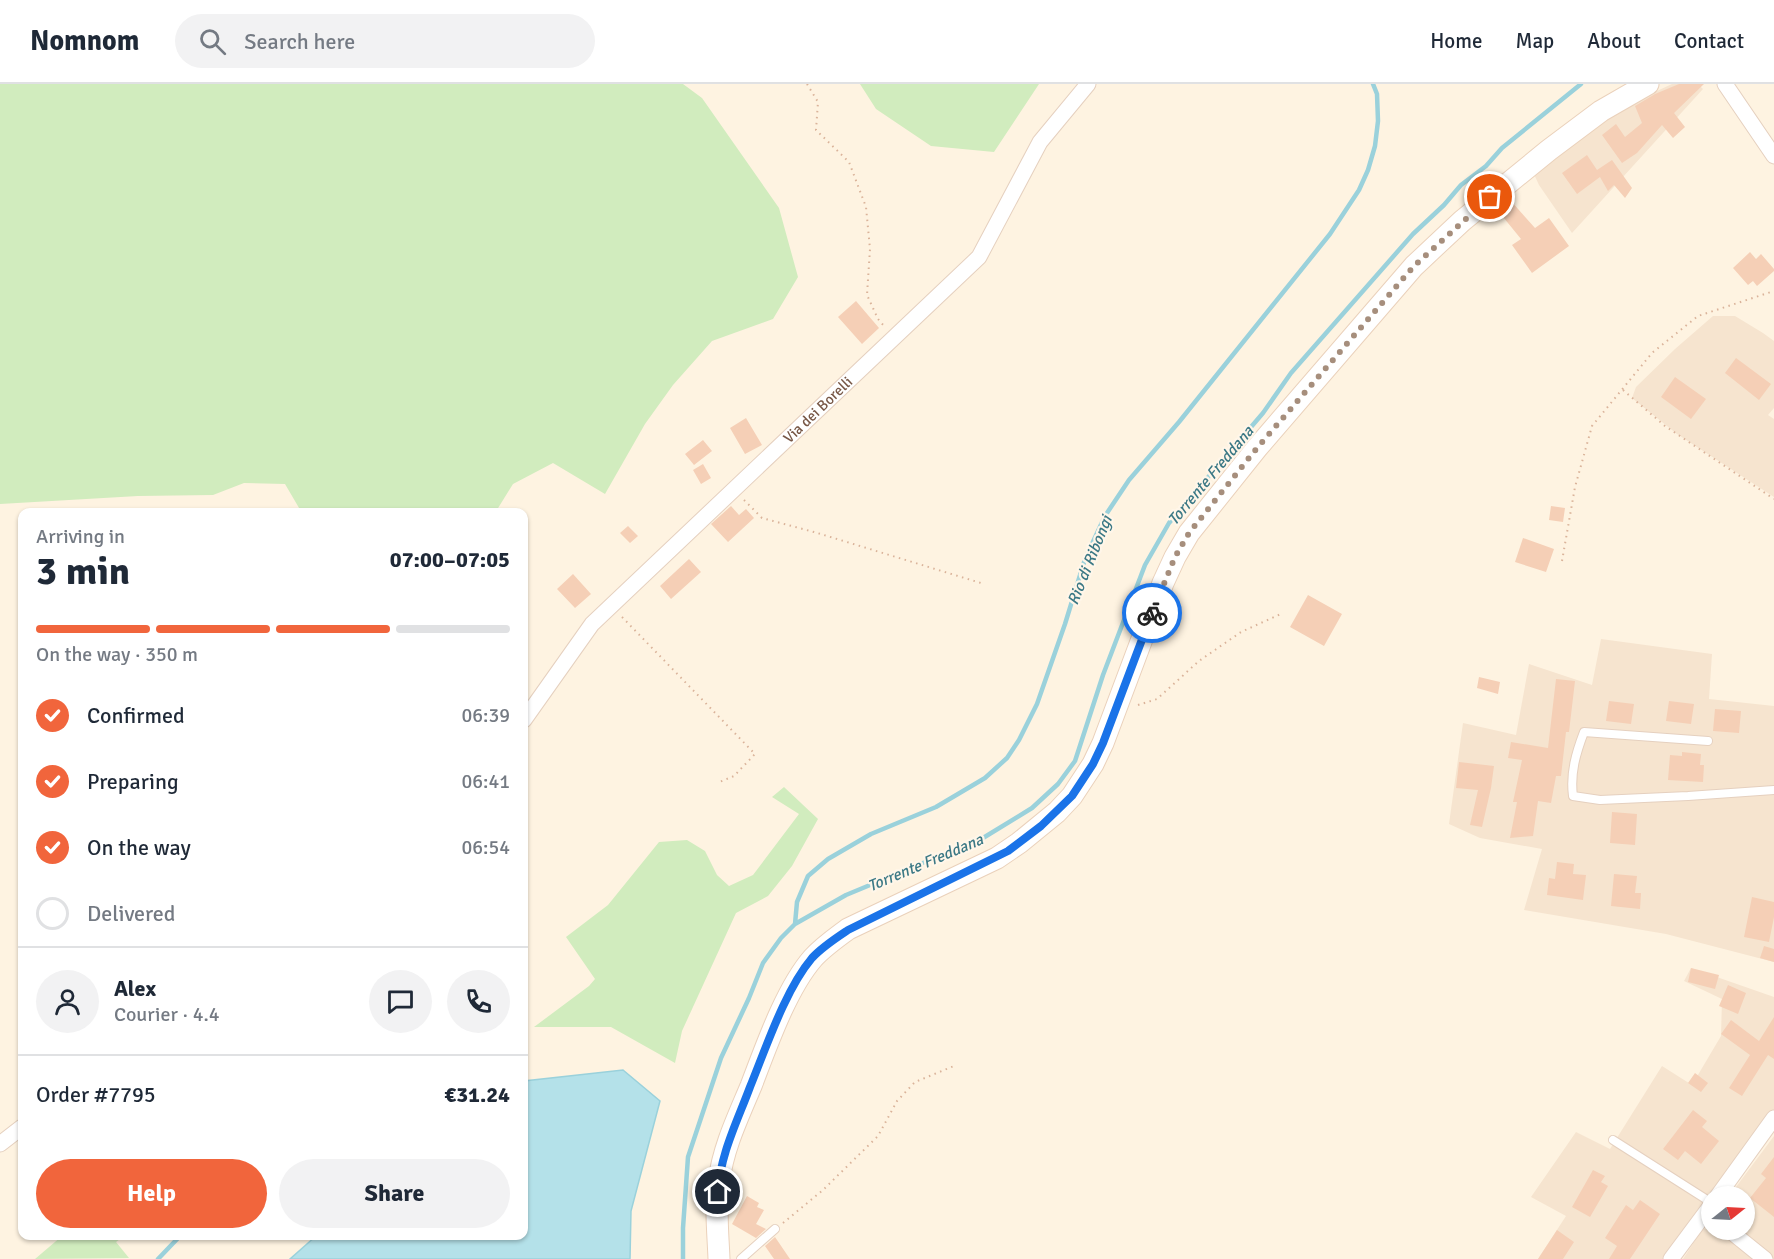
<!DOCTYPE html>
<html lang="en">
<head>
<meta charset="utf-8">
<style>
  body { margin:0; font-family:Signika,sans-serif; background:#f2f2f3; color:#1f2937; height:100vh; display:flex; flex-direction:column; font-size:22px; white-space:nowrap }
  * { box-sizing:border-box; margin:0 }
  p { font-size:20px; color:#747a83 }
  .icon { flex:none; width:33px; height:33px; fill:none; stroke:currentColor; stroke-width:2; stroke-linecap:round; stroke-linejoin:round }
  .map { position:relative; flex:1; overflow:hidden }
  .drawer { position:absolute; left:18px; top:424px; width:510px; height:732px; display:flex; flex-direction:column; background:#fff; border-radius:12px; box-shadow:0 2px 4px #0004 }
  .drawer>* { flex:none }
  .needle { width:39px; rotate:72deg }
  .fabs { position:absolute; left:1701px; top:1102px; display:grid; gap:12px }
  .fabs a { display:grid; place-items:center; width:54px; height:54px; border-radius:50%; background:#fff; box-shadow:0 2px 4px #0004; font-size:30px }
  .pin { position:absolute; display:grid; place-items:center; width:51px; height:51px; color:#fff; margin:-26px; border:3px solid #fff; border-radius:50%; box-shadow:0 2px 6px #0007 }
  .courier { position:absolute; display:grid; place-items:center; width:60px; height:60px; margin:-30px; border:4px solid #1a73e8; border-radius:50%; background:#fff; color:#222; box-shadow:0 2px 8px #0007 }
  .overview em { font-style:normal; font-weight:800 }
  .overview div { display:flex; flex-direction:column-reverse }
  .overview { display:flex; align-items:center; justify-content:space-between; height:102px; padding:0 18px }
  h1 { font-size:39px; font-weight:800; line-height:45px }
  .bar { display:grid; grid-template-columns:repeat(4,1fr); gap:9px 6px; align-content:center; height:72px; padding:0 18px }
  .bar i { height:8px; border-radius:4px; background:#e0e1e3 }
  .bar .selected { background:#f1653c }
  .bar p { grid-column:span 4 }
  .line { display:flex; align-items:center; gap:15px; padding:0 18px; border-top:2px solid #e0e1e3 }
  .line div { flex:1 }
  .round { display:grid; place-items:center; flex:none; width:63px; height:63px; border-radius:32px; background:#f2f2f3 }
  ol { padding:0 18px; list-style:none }
  li { display:flex; align-items:center; gap:18px; height:66px }
  li p { margin-inline-start:auto }
  li .icon { padding:6px; border-radius:50%; background:#f1653c; color:#fff; stroke-width:4 }
  li:last-child { color:#747a83 }
  li i { width:33px; height:33px; border:3px solid #e0e1e3; border-radius:50% }
  .action { display:flex; gap:12px; margin-top:auto; padding:12px 18px }
  .action a { flex:1; height:69px; border-radius:36px; background:#f1653c; color:#fff; font-size:24px; font-weight:800; line-height:69px; text-align:center }
  .action a+a { background:#f2f2f3; color:#1f2937 }
  header { display:flex; align-items:center; gap:36px; box-sizing:border-box; height:84px; padding:0 30px; background:#fff; border-bottom:2px solid #e0e1e3 }
  header strong { font-size:28px }
  nav { display:flex; gap:33px; margin-inline-start:auto; font-size:21px }
  .search { width:420px; height:54px; background:#f2f2f3; display:flex; align-items:center; gap:15px; box-sizing:border-box; padding:0 21px; border-radius:33px; color:#747a83; font-size:22px }
  .map>svg:first-child { display:block }
</style>
</head>
<body>
<header>
<strong>Nomnom</strong>
<div class="search"><svg class="icon" aria-label="search" viewBox="0 0 24 24"><circle cx="10" cy="10" r="6"/><path d="M15 15l6 6"/></svg>Search here</div>
<nav><a>Home</a><a>Map</a><a>About</a><a>Contact</a></nav>
</header>
<div class="map">
<svg width="1774" height="1175" viewBox="0 0 1774 1175">
  <rect width="100%" height="100%" fill="#fef3e1"/>
  <!-- residential -->
  <path fill="#f6e4cf" d="M1672,0H1698L1703,5L1572,149L1539,101L1533,88L1631,19Z
    M1713,232H1735L1763,249L1774,257V324L1768,331L1774,335V413L1677,350L1632,314L1636,303L1675,265Z
    M1601,555L1712,570L1709,615L1774,622V878L1666,850L1524,826L1542,765L1480,754L1449,740L1463,639L1516,651L1529,580L1592,601Z
    M1691,884L1774,913V1026L1666,1175H1538L1566,1132L1531,1113L1576,1048L1610,1065L1662,982L1692,1001L1721,952L1722,915L1684,897Z
    M1774,1052V1175H1683L1702,1146L1711,1142L1712,1146H1744V1113H1730V1111Z"/>
  <!-- green -->
  <path fill="#d1ecbe" d="M0,0H683L702,14L779,124L798,193L773,235L712,257L673,301L645,340L605,410L553,379L513,400L495,429H302L285,400L244,399L213,411L138,412L0,420Z
    M860,0H1039L994,68L931,62L876,25Z
    M784,703L818,735L792,782L768,812L736,829L682,947L675,979L611,943H534L589,902L595,895L566,853L608,821L659,758L687,756L705,767L717,791L729,802L753,791L799,730L772,713Z
    M62,1152H124L116,1158L129,1174L35,1175Z"/>
  <!-- water -->
  <path fill="#b4e1e9" stroke="#9ad1db" stroke-width="1.5" d="M623,986L660,1017L631,1127L630,1175H290L316,1152H524V997Z"/>
  <g fill="none" stroke-linecap="round" stroke-linejoin="round">
    <!-- stream -->
    <path stroke="#9ad1db" stroke-width="4.5" d="M795,840L797,818L808,792L828,775L871,750L936,723L985,694L1007,674L1019,656L1037,620L1065,540L1085,475L1105,432L1129,396L1179,338L1330,150L1359,106L1368,86L1375,62L1378,37L1377,10L1373,0
      M158,1175L180,1152
      M683,1175V1144L688,1073L721,974L749,914L763,879L781,854L795,840L846,811L983,754L1032,724L1058,700L1075,677L1103,591L1145,481L1169,439L1263,329L1291,289L1413,150L1444,121L1461,101L1486,82L1502,64L1581,0"/>
  </g>
  <!-- building -->
  <path fill="#f5cfb6" d="M1679,0H1704L1674,29L1685,43L1673,54L1662,41L1637,69L1622,79L1602,51L1616,40L1625,53L1642,39L1635,22L1655,10Z
    M1587,71L1597,86L1612,76L1632,104L1625,114L1614,101L1608,107L1600,93L1577,110L1562,89Z
    M1511,117L1535,144L1549,134L1569,162L1532,189L1512,161L1521,155L1499,128Z
    M1750,168L1756,175L1761,170L1774,185V187L1757,202L1753,197L1748,201L1733,184Z
    M856,217L879,244L862,260L838,233Z
    M1736,274L1771,300L1759,316L1725,289Z
    M1675,293L1706,315L1691,335L1661,313Z
    M746,334L762,361L745,370L730,344Z
    M703,356L712,367L694,381L685,370Z
    M703,380L711,394L701,400L693,386Z
    M731,422L739,431L746,425L754,434L728,458L711,440Z
    M1551,422L1565,424L1563,438L1549,436Z
    M628,442L638,452L630,459L620,449Z
    M1523,454L1554,465L1546,488L1515,478Z
    M689,475L701,488L671,515L660,502Z
    M573,490L591,510L575,524L557,505Z
    M1308,511L1342,530L1324,562L1290,543Z
    M1479,593L1500,598L1498,610L1477,604Z
    M1556,595L1575,597L1569,648H1566L1561,692H1556L1551,719L1538,717L1533,752L1510,754L1517,718H1513L1522,676L1508,674L1511,658L1548,664Z
    M1609,617L1634,620L1631,640L1606,637Z
    M1669,617L1694,620L1691,640L1666,637Z
    M1715,625L1741,627L1739,649L1713,647Z
    M1682,668L1701,670L1700,681H1704L1703,698L1668,696L1670,671L1682,672Z
    M1459,678L1494,682L1491,704L1482,743L1470,741L1478,706L1456,704Z
    M1612,728L1637,730L1635,761L1610,759Z
    M1557,778L1574,780L1573,790L1586,791L1583,816L1547,811L1549,794L1555,795Z
    M1614,790L1637,792L1635,809H1641L1640,825L1611,822Z
    M1752,813L1774,818V833L1769,858L1744,853Z
    M1764,862L1774,865V878L1760,874Z
    M1691,884L1719,891L1715,905L1688,898Z
    M1728,901L1746,909L1738,930L1719,922Z
    M1774,933V975L1768,971L1742,1012L1729,1004L1750,971L1721,950L1731,936L1759,957Z
    M1695,989L1708,999L1701,1008L1688,999Z
    M1693,1026L1707,1037L1702,1043L1719,1057L1701,1080L1685,1067L1678,1076L1663,1065Z
    M1774,1073V1133L1750,1114L1766,1094L1761,1090Z
    M1593,1086L1605,1092L1601,1098L1608,1102L1590,1133L1572,1123Z
    M747,1112L759,1119L757,1123L764,1126L756,1140L766,1145L756,1154L732,1140Z
    M1640,1116L1660,1130L1630,1175H1609L1617,1162L1605,1154L1626,1121L1633,1126Z
    M1557,1146L1574,1158L1563,1175H1538Z
    M775,1153L790,1175H774L765,1162Z"/>
  <g fill="none" stroke-linecap="round" stroke-linejoin="round">
    <!-- lane casing -->
    <g stroke="#e5d0bf" stroke-width="10">
      <path id="lane" d="M1708,657L1584,648C1576,669 1570,689 1573,712L1600,716L1688,712L1774,706
        M1613,1056L1712,1119
        M741,1175L775,1145"/>
    </g>
    <!-- street casing -->
    <g stroke="#e5d0bf" stroke-width="17">
      <g id="street">
        <path d="M1725,0L1774,72"/>
        <path id="s1" d="M524,636L592,540L979,173L1040,58L1088,0"/>
        <path d="M0,1060L22,1043"/>
        <path d="M1717,1113L1774,1034"/>
        <path d="M1729,1146L1765,1175"/>
        <path d="M1671,1175L1712,1120"/>
      </g>
    </g>
    <!-- secondary casing -->
    <g stroke="#ead1bb" stroke-width="23">
      <path id="secondary" d="M719,1175C718,1149 715,1123 719,1097C723,1064 738,1033 751,1002C766,963 786,905 813,874C823,863 836,854 848,845L997,774L1019,759L1057,728L1072,712L1093,680L1103,659L1163,499L1175,473L1189,449L1257,364L1414,182L1462,137L1549,66L1601,27L1648,0"/>
    </g>
    <!-- path -->
    <path stroke="#dab39a" stroke-width="2" stroke-dasharray="1.5 4.5" stroke-linecap="butt" d="M807,0L818,18L816,46L849,78L866,123L870,165L867,211L878,235L884,242
      M1623,306L1665,342L1774,415
      M744,416L762,434L814,448L981,499
      M1562,477L1575,403L1592,342L1652,269L1698,232L1774,207
      M622,533L755,670L734,692L717,699
      M1138,621L1157,615L1199,577L1241,548L1283,529
      M783,1139L823,1106L878,1052L897,1017L915,998L954,982"/>
    <!-- lane -->
    <use href="#lane" stroke="#fff" stroke-width="8"/>
    <!-- street -->
    <use href="#street" stroke="#fff" stroke-width="15"/>
    <!-- secondary -->
    <use href="#secondary" stroke="#fff" stroke-width="21"/>
  </g>
  <g fill="none" stroke-linecap="round" stroke-linejoin="round">
    <!-- done -->
    <path stroke="#a68e7c" stroke-width="6" stroke-dasharray="0 10.8" d="M1152,529L1175,473L1189,449L1257,364L1414,182L1490,113"/>
    <!-- route -->
    <path stroke="#1a73e8" stroke-width="8" d="M718,1108C720,1071 737,1038 750,1003C766,964 785,906 812,874C822,863 836,854 848,846L1008,767L1041,742L1072,712L1093,680L1103,659L1152,529"/>
  </g>
  <g text-anchor="middle" stroke-width="4.5" stroke-linejoin="round" paint-order="stroke">
    <!-- street labels -->
    <g font-size="15" fill="#775746" stroke="#fff6e9">
      <text dy="5" stroke="none"><textPath href="#s1" startOffset="429">Via dei Borelli</textPath></text>
    </g>
    <!-- water labels -->
    <g font-size="16" font-style="italic" fill="#3b7885" stroke="#fff6e9">
      <text transform="translate(1210 391) rotate(-50)" y="6">Torrente Freddana</text>
      <text transform="translate(1089 476) rotate(-68)" y="6">Rio di Ribongi</text>
      <text transform="translate(925 778) rotate(-23)" y="6">Torrente Freddana</text>
    </g>
  </g>
</svg>
<div class="fabs">
<a><svg class="needle" viewBox="-14 -14 28 28"><path d="M0-13l5 13h-10z" fill="#e53935"/><path d="M0 13l5-13h-10z" fill="#747a83"/></svg></a>
</div>
<div class="pin" style="left:1490px;top:113px;background:#ea580c"><svg class="icon" aria-label="bag" viewBox="0 0 24 24"><path d="M5 8h14l-1 12H6zM9 8a3 3 0 0 1 6 0"/></svg></div>
<div class="pin" style="left:718px;top:1108px;background:#1f2937"><svg class="icon" aria-label="home" viewBox="0 0 24 24"><path d="M3 11l9-7 9 7M6 9v11h12V9"/></svg></div>
<div class="courier" style="left:1152px;top:529px"><svg class="icon" aria-label="bike" viewBox="0 0 24 24"><circle cx="6" cy="16" r="4"/><circle cx="18" cy="16" r="4"/><path d="M6 16l4-8h5l3 8M10 8l3 8H6M13 5h3"/></svg></div>
<section class="drawer">
<div class="overview"><div><h1>3 min</h1><p>Arriving in</p></div><em>07:00–07:05</em></div>
<div class="bar"><i class="selected"></i><i class="selected"></i><i class="selected"></i><i></i><p>On the way · 350 m</p></div>
<ol>
<li><svg class="icon" aria-label="check" viewBox="0 0 24 24"><path d="M5 12l5 5 9-10"/></svg>Confirmed<p>06:39</p></li>
<li><svg class="icon" aria-label="check" viewBox="0 0 24 24"><path d="M5 12l5 5 9-10"/></svg>Preparing<p>06:41</p></li>
<li><svg class="icon" aria-label="check" viewBox="0 0 24 24"><path d="M5 12l5 5 9-10"/></svg>On the way<p>06:54</p></li>
<li><i></i>Delivered</li>
</ol>
<div class="line" style="height:108px"><a class="round"><svg class="icon" aria-label="person" viewBox="0 0 24 24"><circle cx="12" cy="8" r="4"/><path d="M4 21q1-7 8-7t8 7"/></svg></a><div><b>Alex</b><p>Courier · 4.4</p></div><a class="round"><svg class="icon" aria-label="chat" viewBox="0 0 24 24"><path d="M4 5h16v11H9l-5 4z"/></svg></a><a class="round"><svg class="icon" aria-label="phone" viewBox="0 0 24 24"><path d="M5 4h4l2 5-3 2q2 4 5 5l2-3 5 2v4C11 20 4 13 5 4z"/></svg></a></div>
<div class="line" style="height:78px"><div>Order #7795</div><b>€31.24</b></div>
<div class="action"><a>Help</a><a>Share</a></div>
</section>
</div>
</body>
</html>
